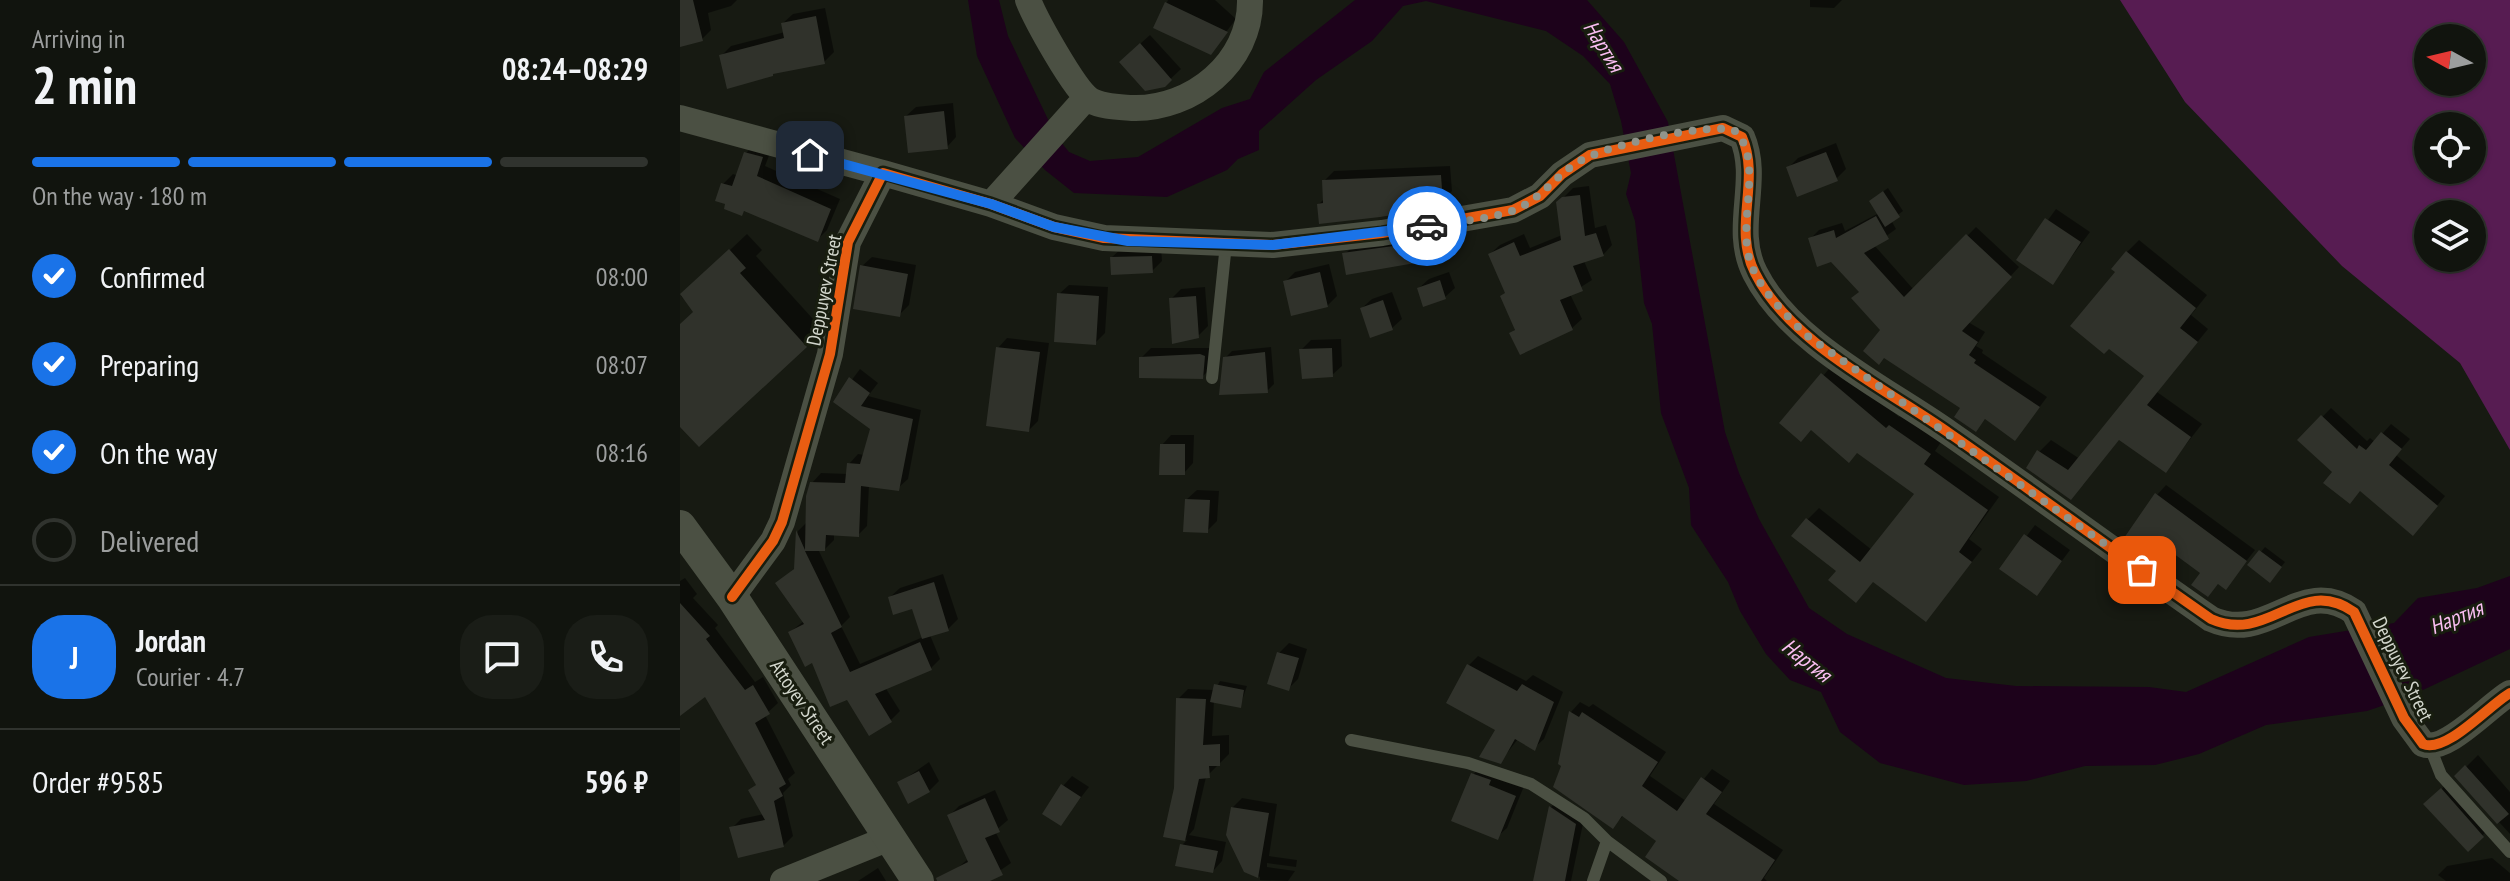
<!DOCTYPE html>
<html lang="en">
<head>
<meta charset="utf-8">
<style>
  body { margin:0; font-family:"PT Sans Narrow",sans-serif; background:#1a1d17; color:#f1f3f6; height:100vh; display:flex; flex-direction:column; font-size:30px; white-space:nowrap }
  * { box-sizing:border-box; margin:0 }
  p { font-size:26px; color:#9c9e9e }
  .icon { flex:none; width:44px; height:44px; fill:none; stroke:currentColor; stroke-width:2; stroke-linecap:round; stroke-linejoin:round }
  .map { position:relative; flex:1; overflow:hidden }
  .panel { display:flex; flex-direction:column; background:#11140e; width:680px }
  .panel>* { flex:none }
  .needle { width:52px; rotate:278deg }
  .controls { position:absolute; left:1734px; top:24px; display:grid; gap:16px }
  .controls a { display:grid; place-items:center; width:72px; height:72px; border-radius:50%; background:#11140e; box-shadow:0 2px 6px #0004,0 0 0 2px #30332e; font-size:40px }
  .pin { position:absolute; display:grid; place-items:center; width:68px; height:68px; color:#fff; margin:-34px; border-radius:16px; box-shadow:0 4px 12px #0006 }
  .courier { position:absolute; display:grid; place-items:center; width:80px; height:80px; margin:-40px; border:6px solid #1a73e8; border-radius:50%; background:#fff; color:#222; box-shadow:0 2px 10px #0007 }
  .overview em { font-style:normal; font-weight:600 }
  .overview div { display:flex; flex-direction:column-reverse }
  .overview { display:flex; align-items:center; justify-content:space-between; height:136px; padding:0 32px }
  h1 { font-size:52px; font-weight:600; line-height:60px }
  .bar { display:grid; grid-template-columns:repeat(4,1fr); gap:12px 8px; align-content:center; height:96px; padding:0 32px }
  .bar i { height:10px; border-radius:6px; background:#30332e }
  .bar .selected { background:#1a73e8 }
  .bar p { grid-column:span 4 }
  .line { display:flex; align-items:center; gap:20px; padding:0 32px; border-top:2px solid #30332e }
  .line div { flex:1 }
  .round { display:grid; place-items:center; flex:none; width:84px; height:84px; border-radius:32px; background:#1a1d17 }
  ol { padding:0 32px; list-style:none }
  li { display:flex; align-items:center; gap:24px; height:88px }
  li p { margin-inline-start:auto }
  li .icon { padding:8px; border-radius:50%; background:#1a73e8; color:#fff; stroke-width:4 }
  li:last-child { color:#9c9e9e }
  li i { width:44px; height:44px; border:4px solid #30332e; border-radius:50% }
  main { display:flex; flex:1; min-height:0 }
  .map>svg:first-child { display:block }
</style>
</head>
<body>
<main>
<section class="panel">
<div class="overview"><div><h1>2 min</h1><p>Arriving in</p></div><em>08:24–08:29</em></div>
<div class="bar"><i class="selected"></i><i class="selected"></i><i class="selected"></i><i></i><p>On the way · 180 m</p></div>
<ol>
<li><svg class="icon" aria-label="check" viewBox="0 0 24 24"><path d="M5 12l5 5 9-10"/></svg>Confirmed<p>08:00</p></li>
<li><svg class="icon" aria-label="check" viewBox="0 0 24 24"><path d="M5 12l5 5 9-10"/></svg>Preparing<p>08:07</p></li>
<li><svg class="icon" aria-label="check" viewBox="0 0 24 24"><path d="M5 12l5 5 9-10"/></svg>On the way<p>08:16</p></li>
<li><i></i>Delivered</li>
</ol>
<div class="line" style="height:144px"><b class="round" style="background:#1a73e8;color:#fff">J</b><div><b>Jordan</b><p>Courier · 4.7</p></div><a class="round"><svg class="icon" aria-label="chat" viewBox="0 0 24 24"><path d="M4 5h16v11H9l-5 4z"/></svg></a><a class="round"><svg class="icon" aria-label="phone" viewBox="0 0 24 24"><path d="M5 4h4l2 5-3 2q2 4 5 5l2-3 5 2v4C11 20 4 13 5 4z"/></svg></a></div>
<div class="line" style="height:104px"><div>Order #9585</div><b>596 ₽</b></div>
</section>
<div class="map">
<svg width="1830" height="881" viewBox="0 0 1830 881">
  <rect width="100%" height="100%" fill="#171a12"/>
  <!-- forest -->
  <path fill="#571c52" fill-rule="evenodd" d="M1440,0H1830V450L1780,363L1662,266L1505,102ZM1748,38H1792V82H1748ZM1748,126H1792V170H1748ZM1748,214H1792V258H1748Z"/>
  <!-- water -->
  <path fill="#1d021b" d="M288,0H319L328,36L376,136L389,152L410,161L458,157L542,108L570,99L584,72L675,0H907L944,42L988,122L1045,432L1059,473L1079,519L1129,608L1167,634L1266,678L1336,686L1469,687L1506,692L1629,637L1714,623L1738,598L1797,588L1830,576V649L1728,697L1687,711L1586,725L1519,754L1475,765L1405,766L1346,781L1284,785L1200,763L1160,732L1141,692L1110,680L1086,654L1060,611L1048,582L1011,525L1009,488L981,413L972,324L964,303L955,221L946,194L951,173L941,121L930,84L903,56L866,31L746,1L723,6L692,41L636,80L579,131V150L558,159L547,170L487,197L394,193L365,170L335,138L297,56Z"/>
  <!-- shadow -->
  <path fill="#0007" d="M8,0H57L51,6L28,13L31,30L22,39L0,45V2Z
    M488,0H535L556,19L530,53L476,27Z
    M1130,0H1162L1154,8L1130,7Z
    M145,8L154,52L144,62L41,56L51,46L105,32L103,23L113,14Z
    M470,35L501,69L484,85L451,52Z
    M273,103L276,137L267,147L226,116L236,107Z
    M76,143L92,148L85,166L160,199L147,230L138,239L66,210L62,213L43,184L53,174L58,176L66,153Z
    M1156,143L1166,169L1156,179L1108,168L1118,158Z
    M770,166L772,191L762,201L743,202L736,209L639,204L645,198L644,181L654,171Z
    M909,186L915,228L926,225L932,245L923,255L904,261L912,280L890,294L902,319L892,328L832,333L836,328L826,292L810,254L820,245L844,234L850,248L882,235L878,203L893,188Z
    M1208,188L1223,211L1211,220L1216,229L1194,245L1234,290L1296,227L1339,267L1288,322L1305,332L1296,346L1303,350L1302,353L1367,397L1343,429L1306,418L1296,430L1282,408L1202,329L1181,291L1130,239L1139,230L1162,223L1165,231L1199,213L1195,197Z
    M1376,209L1410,232L1372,283L1339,260Z
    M67,234L82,250L76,256L142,329L19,444L0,424V325L15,311L1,296Z
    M750,236L754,252L746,260L665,254L672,247Z
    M1459,240L1527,295L1511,315L1528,329L1477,392L1522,424L1485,471L1440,438L1403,485L1359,452L1371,440L1400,459L1467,376L1438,272L1447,252Z
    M481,247L482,261L472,271L432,257L442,248Z
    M192,257L236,265L229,305L219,315L182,266Z
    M649,264L657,296L647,306L605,282L615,272Z
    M769,272L775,288L765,297L739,288L749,279Z
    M389,285L428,287L425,333L415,343L379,294Z
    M525,287L528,326L518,336L491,299L501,289Z
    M712,292L722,319L712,328L682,308L692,299Z
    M327,338L369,343L358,421L349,430L318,348Z
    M661,339L662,366L652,375L621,350L631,340Z
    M591,347L594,384L587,391L545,358L552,351Z
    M471,348H534L532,367L522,377L461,358Z
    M1155,362L1219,417L1222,414L1261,442L1255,451L1319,497L1289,539L1302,549L1246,620L1194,580L1158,571L1127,520L1139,508L1192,550L1237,494L1177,451L1132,428L1102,423Z
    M180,369L198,383L188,396L241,410L228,479L218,488L189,485L187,526L178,535L154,534V540L145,549H138L170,617L161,626L180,664L243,637L233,606L210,597L220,588L263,574L278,619L268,629L250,635L260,659L251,668L205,687L220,711L211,720L168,697L133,660L110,632L124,621L98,583L116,567L118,531L127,522L132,483L141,473L168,474L169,464L178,454L185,455L193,428L156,401Z
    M1651,408L1687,441L1690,438L1695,442L1711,424L1730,439L1716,455L1765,496L1742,524L1654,471L1620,440Z
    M491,435H514L513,463L504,473L482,445Z
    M1486,485L1575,550L1546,587L1539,583L1528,595L1522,572L1487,546L1476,558L1477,495Z
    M517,490L539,491L537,521L527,531L507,499Z
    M1355,525L1390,550L1357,594L1322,569Z
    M1585,547L1605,562L1594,576L1570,565Z
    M5,578L17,594L13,598L38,625L35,628L75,682L83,677L98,703L85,715L115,773L108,779L111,785L103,793L113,836L103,846L52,828L61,819L84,814L71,790L78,783L25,694L0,714V581Z
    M609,643L627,649L618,679L608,689L590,683L599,653Z
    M798,656L846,681L853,675L883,692L864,739L854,748L838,739L820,762L818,729L789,665Z
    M540,681L567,686L560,706L534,701L532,736L549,735V754L526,777L514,829L509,835L546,842L542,861L533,871L502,845L507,840L486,835L496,788L498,699L508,689L535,690Z
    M900,702L909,707L913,704L986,752L970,776L1006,801L1032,769L1050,781L1034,804L1103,850L1084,878L1087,881H1002L979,840L944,815L933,826L880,763L891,712Z
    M1798,755L1830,792V834L1777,776Z
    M249,762L259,781L249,791L219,783Z
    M802,765L844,786L827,828L817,837L793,775Z
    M392,776L409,787L381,823L383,786Z
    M1771,780L1812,826L1788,849L1746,804Z
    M315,790L328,820L315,831L331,863L305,881H279L274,871L288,859L269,816L279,806Z
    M562,798L597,804L589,856L617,860L616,867L587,863V867L615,871L608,881L580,880V877L565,870L552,808Z
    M880,798L905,814L891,881H855L871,807Z
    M1812,858L1830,873V881H1766L1758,875L1767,866Z
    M198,868L206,881H178Z"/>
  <!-- building -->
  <path fill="#30322b" d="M0,0H13L23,41L0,47Z
    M485,2L548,32L531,55L473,28Z
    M136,16L145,64L93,74V76L47,89L39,55L104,38L101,23Z
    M460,43L492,80L485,87L465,91L439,62Z
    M264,111L268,149L228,153L224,116Z
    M64,152L83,157L77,176L151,209L138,242L64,211L62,216L44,209L45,204L35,201L41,183L52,186Z
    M1146,152L1158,181L1117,197L1106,167Z
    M761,175L763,203L735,204L737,211L700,217L639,224L637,204L643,203L642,180Z
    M1203,191L1220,217L1205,227L1189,201Z
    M900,195L905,236L916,233L924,256L893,266L903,291L880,300L893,330L840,355L829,333L835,330L820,296L825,293L808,254L834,242L840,256L881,240L876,202L882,197Z
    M1196,216L1209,239L1184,253L1224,297L1286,234L1332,277L1282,331L1298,342L1289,355L1296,360L1294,363L1360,407L1335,441L1305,419L1296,432L1274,417L1280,408L1204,358L1199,365L1183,351L1200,330L1171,298L1179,292L1151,262L1137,267L1128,238L1154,230L1156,238Z
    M1365,218L1401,242L1373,285L1336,260Z
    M743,242L747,261L666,275L662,253Z
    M49,249L66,268L60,273L127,347L19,447L0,427V324L13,312L0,294Z
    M1446,251L1516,308L1500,328L1518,342L1467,405L1511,437L1486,473L1439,440L1391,500L1346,468L1357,450L1388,470L1464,376L1429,349L1424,354L1390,326L1435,272L1431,269Z
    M472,256L473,273L431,275L430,257Z
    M180,265L228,274L220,317L173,309Z
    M640,272L648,307L611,316L603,281Z
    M760,280L766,299L743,307L737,288Z
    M377,293L419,296L416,345L374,342Z
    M516,296L519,338L492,344L489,298Z
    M703,300L713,330L690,338L680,308Z
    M316,347L360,352L349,432L306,426Z
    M652,348L653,377L622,379L619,349Z
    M585,352L588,393L539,395L543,357Z
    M520,354L525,356L523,379L459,378V357Z
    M1141,373L1206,428L1209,425L1251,454L1244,464L1308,510L1279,552L1292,562L1246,622L1193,582L1176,603L1148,580L1156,571L1111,536L1126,518L1180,562L1234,494L1177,453L1169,463L1131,430L1121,442L1099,423Z
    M169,377L190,393L181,406L233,419L219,491L181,486L179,537L146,535L145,551H125L162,627L151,633L170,672L240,642L252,670L195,694L212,722L189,736L167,700L150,707L132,663L125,667L108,632L124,624L95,583L114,569L116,530L125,550L126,496L130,482L165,483L167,463L180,464L190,429L153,402Z
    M1641,415L1677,449L1679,445L1686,450L1701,432L1722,449L1709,465L1758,506L1733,536L1680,491L1670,504L1643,483L1652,472L1617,440Z
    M480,444H505V475H479Z
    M1475,493L1567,561L1546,590L1538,584L1528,597L1511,585L1520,573L1486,548L1476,561L1444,538Z
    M505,499L530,500L528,533L503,532Z
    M1344,534L1382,561L1357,596L1319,569Z
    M1579,550L1602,567L1590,583L1567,565Z
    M254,582L269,631L242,639L232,609L213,615L208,597Z
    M0,603L30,636L26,639L65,690L73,685L90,714L75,723L106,784L99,788L103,796L94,801L104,847L58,858L49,827L85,820L68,790L76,785L25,697L0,716Z
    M597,652L619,658L609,691L587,684Z
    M787,664L837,691L842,684L874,702L855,751L835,739L821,764L799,757L815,730L766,703Z
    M534,684L564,690L561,708L530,702Z
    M496,698L526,699L523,745L540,744V766H529L530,778L519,779L505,841L483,837L494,788Z
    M889,711L899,717L902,712L978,762L962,786L997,811L1021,777L1042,792L1026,814L1095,860L1081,881H999L965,857L976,841L942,816L933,829L873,787L881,766L878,764Z
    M1785,765L1829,814L1817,824L1774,776Z
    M239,771L250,792L228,804L217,782Z
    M791,773L811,780L809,785L836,796L818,840L771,821Z
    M381,784L401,797L381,826L362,814Z
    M1761,788L1804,837L1788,852L1743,804Z
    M305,798L320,832L305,838L323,875L310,881H257L256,878L288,862L267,815Z
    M869,806L896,824L885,881H853Z
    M551,807L589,813L578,878L564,872L546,835Z
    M500,844L538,851L533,873L495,866Z"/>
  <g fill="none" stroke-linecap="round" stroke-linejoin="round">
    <!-- service -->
    <path stroke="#4b5043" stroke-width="12" d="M532,378L546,244
      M671,740L788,763L851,784L904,818L927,841L981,881
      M1750,747L1761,775L1830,852
      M913,881L927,841"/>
    <!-- minor -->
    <path stroke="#4b5043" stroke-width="26" d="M348,0C356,20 394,89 410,100C422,107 438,107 452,108C512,110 571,62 570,0
      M0,118L203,173
      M311,204L406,98
      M52,597L93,541L102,522L150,354L168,242L203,173L311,204L374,227L424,238L593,245L702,233L833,210L860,196L882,174L910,155L1043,128L1062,137C1081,181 1052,228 1075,273C1110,343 1207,389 1269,433C1357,494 1443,558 1531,619C1589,645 1620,574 1674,612L1724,718L1743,744C1766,754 1809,705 1830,693
      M103,881L212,837"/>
    <!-- tertiary -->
    <path stroke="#4b5043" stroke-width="32" d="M0,526L52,597L238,881"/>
    <!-- cycleway casing -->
    <g stroke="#181d0f" stroke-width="15">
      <path id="cycleway" d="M52,597L93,541L102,522L150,354L168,242L203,173L311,204L374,227L424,238L593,245L702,233L833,210L860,196L882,174L910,155L1043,128L1062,137C1081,181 1052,228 1075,273C1110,343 1207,389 1269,433C1357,494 1443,558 1531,619C1589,645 1620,574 1674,612L1724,718L1743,744C1766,754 1809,705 1830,693"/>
    </g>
    <!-- cycleway -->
    <use href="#cycleway" stroke="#e95d12" stroke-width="10"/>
  </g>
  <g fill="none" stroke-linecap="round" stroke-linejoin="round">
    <!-- done -->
    <path stroke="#91948b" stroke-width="8" stroke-dasharray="0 14.4" d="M747,226C776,221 810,220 837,209C861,198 874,178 895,164C921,146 1023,123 1054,130C1085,158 1057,221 1070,261C1080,291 1105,313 1126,335L1462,570"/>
    <!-- route -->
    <path stroke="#1a73e8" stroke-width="10" d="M130,155L311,204L374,227L448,241L593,245L747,226"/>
  </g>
  <g text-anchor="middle" stroke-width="6" stroke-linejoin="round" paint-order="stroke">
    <!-- street labels -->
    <g font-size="20" fill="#d2d6cc" stroke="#181d0f">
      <text transform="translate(144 290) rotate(-79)" y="7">Deppuyev Street</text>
      <text transform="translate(1723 669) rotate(64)" y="7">Deppuyev Street</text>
      <text transform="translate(122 702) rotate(56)" y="7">Attoyev Street</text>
    </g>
    <!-- water labels -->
    <g font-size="22" font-style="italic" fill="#fabef2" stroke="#181d0f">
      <text transform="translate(924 46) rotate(58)" y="8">Нартия</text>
      <text transform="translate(1776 617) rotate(-22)" y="8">Нартия</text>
      <text transform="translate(1127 660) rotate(38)" y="8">Нартия</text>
    </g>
  </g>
</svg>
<div class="controls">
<a><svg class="needle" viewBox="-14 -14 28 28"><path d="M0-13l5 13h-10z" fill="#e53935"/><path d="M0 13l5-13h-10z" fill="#9c9e9e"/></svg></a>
<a><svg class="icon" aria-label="locate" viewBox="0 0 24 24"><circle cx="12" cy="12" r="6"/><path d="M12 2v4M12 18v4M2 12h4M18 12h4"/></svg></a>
<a><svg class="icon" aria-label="layers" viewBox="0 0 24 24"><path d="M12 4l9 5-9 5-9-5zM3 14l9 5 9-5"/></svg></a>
</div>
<div class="pin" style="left:1462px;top:570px;background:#ea580c"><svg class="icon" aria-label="bag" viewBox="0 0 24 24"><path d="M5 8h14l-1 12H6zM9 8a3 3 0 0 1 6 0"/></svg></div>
<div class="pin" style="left:130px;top:155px;background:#1f2937"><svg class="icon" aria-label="home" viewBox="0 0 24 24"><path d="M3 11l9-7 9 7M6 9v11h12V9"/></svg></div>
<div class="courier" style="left:747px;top:226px"><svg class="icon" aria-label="car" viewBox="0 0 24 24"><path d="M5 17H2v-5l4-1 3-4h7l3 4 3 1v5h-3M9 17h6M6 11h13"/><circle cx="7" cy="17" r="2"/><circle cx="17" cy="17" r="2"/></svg></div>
</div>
</main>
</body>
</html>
